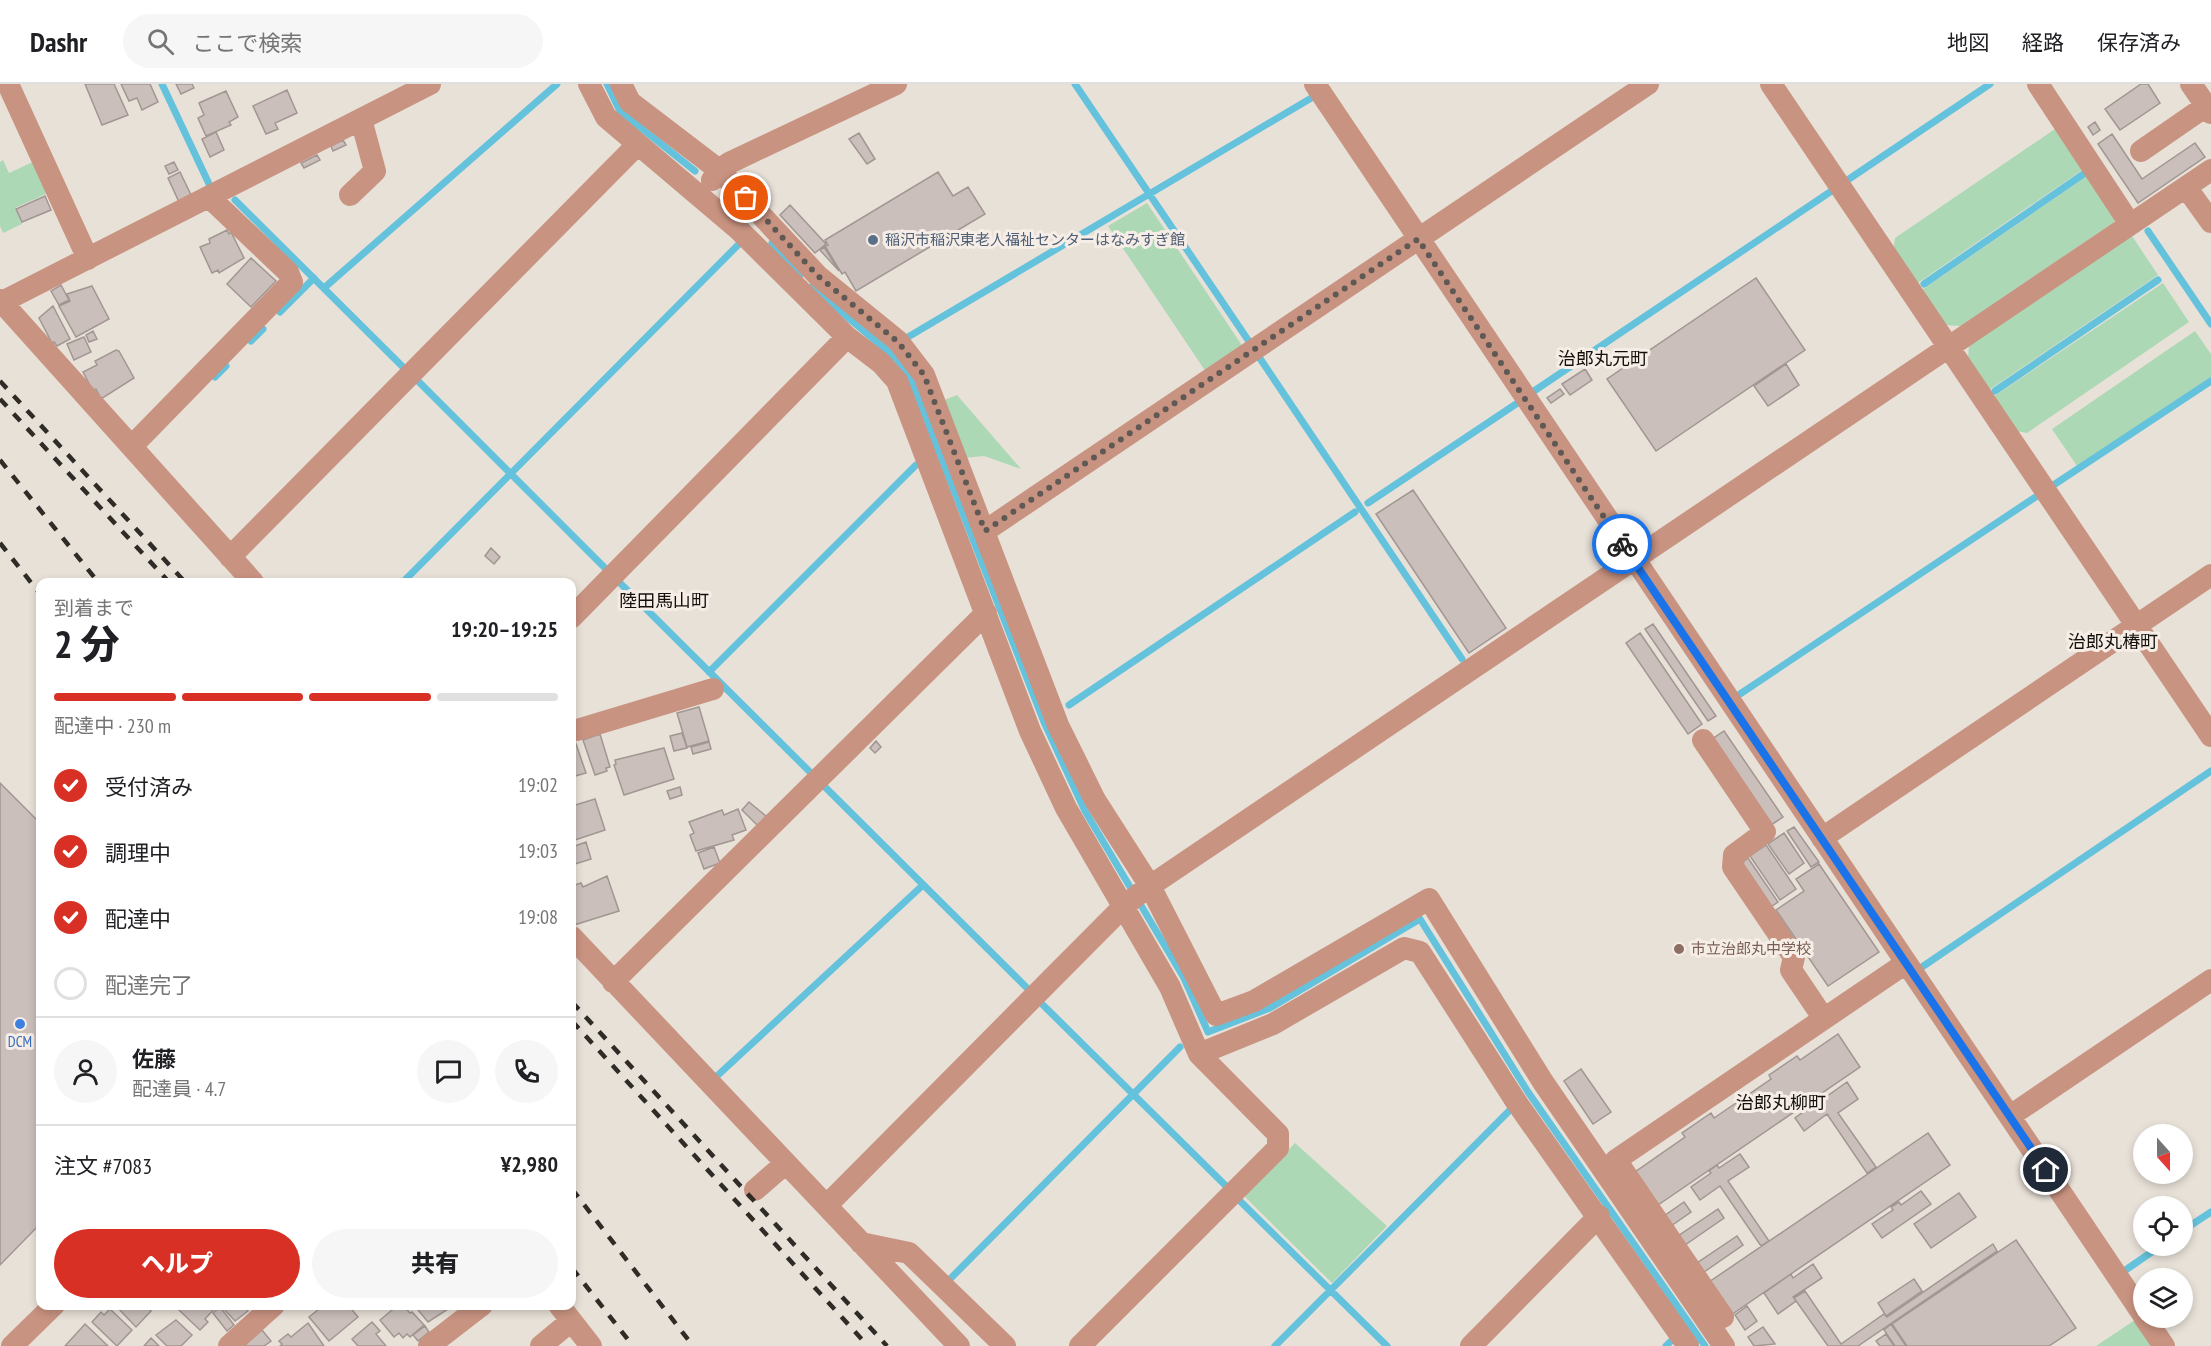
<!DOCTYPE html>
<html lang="ja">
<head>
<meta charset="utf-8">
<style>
  body { margin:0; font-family:"PT Sans Narrow","Noto Sans JP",sans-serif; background:#f6f6f6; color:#202124; height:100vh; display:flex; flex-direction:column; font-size:22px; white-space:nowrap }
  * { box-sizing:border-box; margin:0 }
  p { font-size:20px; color:#757577 }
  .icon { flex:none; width:33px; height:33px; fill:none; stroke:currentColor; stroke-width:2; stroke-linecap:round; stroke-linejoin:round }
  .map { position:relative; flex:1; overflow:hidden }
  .side { position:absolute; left:36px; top:494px; width:540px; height:732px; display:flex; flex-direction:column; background:#fff; border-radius:12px; box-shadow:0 3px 9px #0003 }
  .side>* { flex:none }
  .needle { width:39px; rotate:159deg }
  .buttons { position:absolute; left:2133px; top:1040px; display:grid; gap:12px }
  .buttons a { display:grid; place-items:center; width:60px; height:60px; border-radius:50%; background:#fff; box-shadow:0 3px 9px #0003; font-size:30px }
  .pin { position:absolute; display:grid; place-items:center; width:51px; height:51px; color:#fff; margin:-26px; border:3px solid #fff; border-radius:50%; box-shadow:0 2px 6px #0007 }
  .courier { position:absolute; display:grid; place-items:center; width:60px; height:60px; margin:-30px; border:4px solid #1a73e8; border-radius:50%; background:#fff; color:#222; box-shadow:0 2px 8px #0007 }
  .summary em { font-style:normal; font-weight:800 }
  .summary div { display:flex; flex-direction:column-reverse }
  .summary { display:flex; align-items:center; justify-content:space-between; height:102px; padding:0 18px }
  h1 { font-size:39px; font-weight:800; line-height:45px }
  .bar { display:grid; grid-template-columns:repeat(4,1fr); gap:9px 6px; align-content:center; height:72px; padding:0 18px }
  .bar i { height:8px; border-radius:4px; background:#e0e0e0 }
  .bar .on { background:#d93025 }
  .bar p { grid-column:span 4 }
  .line { display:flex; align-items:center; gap:15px; padding:0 18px; border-top:2px solid #e0e0e0 }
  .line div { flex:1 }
  .round { display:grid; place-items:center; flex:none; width:63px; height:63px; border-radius:32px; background:#f6f6f6 }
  ol { padding:0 18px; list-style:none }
  li { display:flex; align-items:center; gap:18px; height:66px }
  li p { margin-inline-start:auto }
  li .icon { padding:6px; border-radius:50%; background:#d93025; color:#fff; stroke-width:4 }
  li:last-child { color:#757577 }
  li i { width:33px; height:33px; border:3px solid #e0e0e0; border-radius:50% }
  .cta { display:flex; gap:12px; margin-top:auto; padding:12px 18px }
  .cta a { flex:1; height:69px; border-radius:36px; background:#d93025; color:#fff; font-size:24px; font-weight:800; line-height:69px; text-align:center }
  .cta a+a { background:#f6f6f6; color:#202124 }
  header { display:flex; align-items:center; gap:36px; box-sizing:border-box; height:84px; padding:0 30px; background:#fff; border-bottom:2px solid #e0e0e0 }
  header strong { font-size:28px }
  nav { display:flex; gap:33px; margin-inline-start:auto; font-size:21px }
  .search { width:420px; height:54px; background:#f6f6f6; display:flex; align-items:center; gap:15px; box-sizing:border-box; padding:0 21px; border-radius:33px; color:#757577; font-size:22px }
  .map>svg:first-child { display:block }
</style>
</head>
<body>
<header>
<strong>Dashr</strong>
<div class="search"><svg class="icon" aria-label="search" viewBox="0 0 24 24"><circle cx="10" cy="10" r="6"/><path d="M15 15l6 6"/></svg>ここで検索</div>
<nav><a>地図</a><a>経路</a><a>保存済み</a></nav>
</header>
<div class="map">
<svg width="2211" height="1262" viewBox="0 0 2211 1262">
  <rect width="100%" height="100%" fill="#e8e1d8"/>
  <!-- green -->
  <path fill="#add8b5" d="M2058,43L2085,84L1915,201L1893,169L1895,154Z
    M3,76L9,89L35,77L50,108L15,124L22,140L3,149L0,142V78Z
    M2090,90L2120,134L1961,242L1942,241L1919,208Z
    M1147,119L1243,263L1206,288L1108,142Z
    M2132,152L2158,191L1989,306L1968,275L1969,261Z
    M2163,199L2189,238L2027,349L2016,347L1993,313Z
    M2195,247L2211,270V293L2077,382L2052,345Z
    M957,311L1021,385L984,372L964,374L942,317Z
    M1295,1059L1387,1142L1332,1199L1244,1112Z
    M2138,1234L2156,1262H2096Z"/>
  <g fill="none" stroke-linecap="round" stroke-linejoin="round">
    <!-- stream -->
    <path stroke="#64c2dc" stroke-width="7" d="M162,0L210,102
      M607,0L620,27L695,87
      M1075,0L1248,256
      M1849,95L1990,0
      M726,114L750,135
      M235,116L403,283
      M2148,147L2211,240
      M772,159L800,191
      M1924,200L2085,89
      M812,203L897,275L911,296L1044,638L1085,727L1184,894L1208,948L1270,924L1420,835L1528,1008L1705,1262
      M324,204L557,0
      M280,228L314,194
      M908,253L1313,13
      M251,257L263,245
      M1259,273L1462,575
      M215,293L226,282
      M419,298L604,483
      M1534,307L1833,106
      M1995,307L2158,196
      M2055,400L2211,297
      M1368,419L1516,320
      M403,498L738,161
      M619,498L810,688
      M709,588L916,381
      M1740,610L2037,412
      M1069,621L1355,428
      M825,703L1027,904
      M1922,883L2211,687
      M1043,921L1225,1101
      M717,992L923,801
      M1240,1117L1387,1262
      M2182,1147L2211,1128
      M2127,1185L2162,1161
      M950,1195L1180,963
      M1275,1262L1511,1025
      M1666,1262L1670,1258"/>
  </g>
  <!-- building -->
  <path fill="#cabfbb" stroke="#a19692" stroke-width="1.5" d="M85,0H114L128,31L102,41Z
    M121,0H150L158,18L142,26L137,14L129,17Z
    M176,0H192L194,4L181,10Z
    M2141,0H2148L2160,19L2120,46L2105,25Z
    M287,6L297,29L275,39L278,45L266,50L253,22Z
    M226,7L238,33L229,38L231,41L206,52L198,34L204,31L199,19Z
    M2095,38L2100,46L2093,51L2088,43Z
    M216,48L224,66L210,73L202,55Z
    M859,49L875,75L867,80L849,55Z
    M2112,50L2142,95L2195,59L2205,73L2138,119L2098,60Z
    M343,56L346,61L333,67L331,62Z
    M317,71L320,76L304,84L301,79Z
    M174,78L178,86L169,90L165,82Z
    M180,88L192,113L179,118L168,94Z
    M938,88L953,112L968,103L985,130L856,207L845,188L842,190L825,162L828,161L825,156Z
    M45,112L51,126L22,138L16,125Z
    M790,121L826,160L815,169L780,131Z
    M227,146L229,150L231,148L244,174L219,189L218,186L212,189L200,163L210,159L209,155Z
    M824,163L839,187L820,166Z
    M251,174L276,197L251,223L227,200Z
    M1756,194L1805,266L1656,367L1607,295Z
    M61,201L69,216L59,221L51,207Z
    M92,202L109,235L76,253L59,222L70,217L67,210Z
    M53,222L70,255L57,262L54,258L52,259L39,234Z
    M93,247L97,255L89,258L86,251Z
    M84,253L91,268L74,276L67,260Z
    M116,266L119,267L134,294L101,315L96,305L93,307L83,288L97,281L95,277Z
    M1786,280L1799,301L1768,322L1754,302Z
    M1585,285L1592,296L1570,311L1562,300Z
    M1560,305L1564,310L1551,319L1547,314Z
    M1413,406L1506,544L1469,569L1376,430Z
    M491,464L500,473L494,480L485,472Z
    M1653,540L1716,632L1708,637L1645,545Z
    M1640,549L1702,640L1688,650L1626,559Z
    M699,623L709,657L687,663L677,629Z
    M1724,647L1783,733L1768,743L1709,657Z
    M682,649L687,664L674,667L670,652Z
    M600,650L610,683L606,684L607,687L595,691L583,656Z
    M575,657L586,689L572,693V658Z
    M876,657L881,663L875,669L870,664Z
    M709,658L711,665L693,670L691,663Z
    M664,664L674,695L624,711L614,681L616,680L615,676Z
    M0,699L40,739V1140L0,1181Z
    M680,703L682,711L670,715L667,707Z
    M595,715L605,746L572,757V722Z
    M749,718L766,732L758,742L742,726Z
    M738,725L746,746L732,751L734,756L696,767L690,751L694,749L689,738L722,726L724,731Z
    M1794,743L1819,778L1811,783L1787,747Z
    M1784,749L1804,779L1789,790L1768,760Z
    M586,758L591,775L572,781V763Z
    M1766,761L1796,805L1780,816L1750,772Z
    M714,763L720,779L704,785L698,769Z
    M1748,774L1778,818L1769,824L1739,781Z
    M1819,780L1879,868L1828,902L1776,826L1804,807L1796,795Z
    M607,792L619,827L574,841L572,834V802L581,799L583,803Z
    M1838,950L1860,983L1658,1121L1635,1088L1685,1053L1682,1049L1711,1029L1714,1034L1771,995L1769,991L1797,972L1800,976Z
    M1581,985L1611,1028L1593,1040L1564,997Z
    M1847,998L1858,1015L1838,1029L1876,1083L1867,1089L1827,1030L1804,1047L1795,1034L1814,1020L1812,1016L1820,1011L1823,1015Z
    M1928,1049L1950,1081L1731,1231L1709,1198Z
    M1740,1070L1749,1083L1728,1097L1769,1157L1761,1162L1720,1102L1700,1116L1691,1103L1711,1089L1709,1087L1717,1081L1719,1084Z
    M1921,1107L1931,1120L1882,1154L1872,1140L1893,1126L1891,1123L1899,1118L1901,1121Z
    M1959,1109L1976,1133L1931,1164L1914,1140Z
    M1684,1118L1691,1128L1671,1142L1664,1132Z
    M1718,1125L1724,1134L1685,1161L1678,1152Z
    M1737,1152L1743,1161L1704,1188L1697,1179Z
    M2016,1156L2076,1244L2049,1262H1907L1892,1240Z
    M1993,1160L1997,1167L1858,1262H1828L1794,1214L1805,1207L1841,1260L1884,1230L1887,1233Z
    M1813,1180L1822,1194L1793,1213L1796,1217L1778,1230L1764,1209L1791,1190L1793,1194Z
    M1914,1195L1922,1207L1886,1232L1878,1219Z
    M115,1221H145L151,1227L136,1243Z
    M184,1221H215L217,1222L205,1235L208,1238L200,1246L179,1226Z
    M231,1221H243L248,1227L235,1237L225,1226Z
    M324,1221H348L358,1233L329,1257L309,1233Z
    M398,1221L400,1224L403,1221L410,1229L412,1228L424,1241L410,1253L407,1250L403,1254L399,1249L394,1253L380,1236Z
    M414,1221H445L448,1225L428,1238Z
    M1747,1222L1757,1237L1745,1246L1735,1231Z
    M220,1223L234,1241L227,1247L213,1229Z
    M110,1225L132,1246L117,1262L92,1238L101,1228L104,1231Z
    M176,1236L192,1251L181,1262H167L156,1251Z
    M372,1238L380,1247L376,1250L386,1262H358L352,1255Z
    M308,1239L324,1262H280L282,1260L279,1257L288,1250L291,1253Z
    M85,1240L108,1262H65Z
    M1891,1240L1906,1262H1895L1884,1246Z
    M425,1242L429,1248L418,1257L413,1251Z
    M1763,1243L1775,1260L1754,1262L1748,1253Z
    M262,1246L271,1257L264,1262H243Z
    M1886,1250L1894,1262H1880L1876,1257Z
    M151,1254L159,1262H144Z"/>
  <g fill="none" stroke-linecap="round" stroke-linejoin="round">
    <!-- minor -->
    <path stroke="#c99381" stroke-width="22" d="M8,0L88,175
      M589,0L606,33L737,144L847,253L881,279L897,297L1030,647L1066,724L1170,903L1199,970L1273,940L1404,864L1420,868L1517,1019L1688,1262
      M621,0L630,18L719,86L818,192L898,257L924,291L1058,641L1095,716L1150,802L1216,931L1254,917L1429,815L1543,998L1724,1262
      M1315,0L2144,1232
      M1771,0L2211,652
      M2038,0L2130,140
      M2191,0L2211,29
      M2141,67L2206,22
      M712,96L719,86L729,79L896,0
      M2186,103L2211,138
      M350,111L375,87L361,35
      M0,216L253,498
      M2,218L430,0
      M132,362L292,198L288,188L209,113
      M985,447L1648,0
      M230,473L638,60
      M572,533L847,253
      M577,646L713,605
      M1703,656L1765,748L1734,771L1733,783L1794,873L1791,886L1824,935
      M1822,754L2211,491
      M572,853L959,1262
      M613,898L986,529
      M2010,1032L2211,896
      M755,1106L786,1079
      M827,1121L1124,822L1144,806L2211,86
      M861,1159L909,1169L1005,1262
      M559,1221L591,1262
      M1723,1233L1616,1076L1906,879
      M2144,1233L2164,1262
      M12,1262L54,1221
      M229,1262L274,1221
      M429,1262L482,1221
      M541,1262L571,1237
      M1080,1262L1278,1064V1050L1199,970
      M1471,1262L1599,1132"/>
    <!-- rail -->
    <path stroke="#2f2b27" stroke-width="4.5" stroke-dasharray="10 10" stroke-linecap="butt" d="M0,297L185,498
      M0,315L169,498
      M0,376L98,498
      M0,459L40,510
      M572,918L887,1262
      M572,937L868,1262
      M572,1105L693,1262
      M572,1184L633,1262"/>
  </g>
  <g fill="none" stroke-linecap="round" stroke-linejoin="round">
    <!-- done -->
    <path stroke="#5e5954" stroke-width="6" stroke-dasharray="0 10.8" d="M746,114L818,192L898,258L924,291L985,447L1418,155L1622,460"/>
    <!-- route -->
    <path stroke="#1a73e8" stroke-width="8" d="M1622,460L2046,1086"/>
  </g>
  <!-- markers -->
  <circle fill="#5c6f8a" stroke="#f6eee6" stroke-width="2" cx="873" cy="156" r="6"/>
  <circle fill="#8d6e63" stroke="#f6eee6" stroke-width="2" cx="1679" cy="865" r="6"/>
  <circle fill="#3f7fe0" stroke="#f6eee6" stroke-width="2" cx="20" cy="940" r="6"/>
  <g text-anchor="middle" stroke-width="6" stroke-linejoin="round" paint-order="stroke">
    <!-- service labels -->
    <g font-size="15" fill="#4e5e75" stroke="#f6eee6" text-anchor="start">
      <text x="885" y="161">稲沢市稲沢東老人福祉センターはなみすぎ館</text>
    </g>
    <!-- education labels -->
    <g font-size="15" fill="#785e54" stroke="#f6eee6" text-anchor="start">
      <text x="1691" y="870">市立治郎丸中学校</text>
    </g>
    <!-- shop labels -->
    <g font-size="15" fill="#366cbe" stroke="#f6eee6">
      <text x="20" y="963">DCM</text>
    </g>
    <!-- quarter labels -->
    <g font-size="18" fill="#13100d" stroke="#f6eee6">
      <text x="1603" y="281">治郎丸元町</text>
      <text x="664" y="523">陸田馬山町</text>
      <text x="2113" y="564">治郎丸椿町</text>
      <text x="1781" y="1025">治郎丸柳町</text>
    </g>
  </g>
</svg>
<div class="buttons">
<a><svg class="needle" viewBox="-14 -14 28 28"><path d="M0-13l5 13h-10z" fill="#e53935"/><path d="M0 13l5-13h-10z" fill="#757577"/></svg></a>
<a><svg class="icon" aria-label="locate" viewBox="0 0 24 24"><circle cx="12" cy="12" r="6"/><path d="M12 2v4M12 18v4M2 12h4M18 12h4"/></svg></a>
<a><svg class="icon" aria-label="layers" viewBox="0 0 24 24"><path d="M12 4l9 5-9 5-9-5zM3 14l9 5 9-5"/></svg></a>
</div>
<div class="pin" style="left:746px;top:114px;background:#ea580c"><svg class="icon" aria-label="bag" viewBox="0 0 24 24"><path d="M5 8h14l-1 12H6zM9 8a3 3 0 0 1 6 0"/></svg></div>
<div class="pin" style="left:2046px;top:1086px;background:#1f2937"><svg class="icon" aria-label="home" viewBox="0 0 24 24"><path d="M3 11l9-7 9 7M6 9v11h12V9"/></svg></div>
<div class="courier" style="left:1622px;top:460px"><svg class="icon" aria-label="bike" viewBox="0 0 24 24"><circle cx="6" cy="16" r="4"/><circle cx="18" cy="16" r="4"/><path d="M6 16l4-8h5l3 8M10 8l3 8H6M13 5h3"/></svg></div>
<section class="side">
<div class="summary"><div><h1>2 分</h1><p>到着まで</p></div><em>19:20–19:25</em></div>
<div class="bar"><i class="on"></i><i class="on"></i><i class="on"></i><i></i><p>配達中 · 230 m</p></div>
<ol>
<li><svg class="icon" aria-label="check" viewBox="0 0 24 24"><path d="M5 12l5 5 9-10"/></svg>受付済み<p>19:02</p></li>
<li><svg class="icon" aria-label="check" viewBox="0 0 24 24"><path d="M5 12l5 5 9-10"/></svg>調理中<p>19:03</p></li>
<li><svg class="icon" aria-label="check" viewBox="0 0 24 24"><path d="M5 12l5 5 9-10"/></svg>配達中<p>19:08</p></li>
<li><i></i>配達完了</li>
</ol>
<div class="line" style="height:108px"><a class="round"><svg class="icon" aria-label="person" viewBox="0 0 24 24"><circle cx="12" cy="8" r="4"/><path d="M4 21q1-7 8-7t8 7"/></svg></a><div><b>佐藤</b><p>配達員 · 4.7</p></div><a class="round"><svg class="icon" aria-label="chat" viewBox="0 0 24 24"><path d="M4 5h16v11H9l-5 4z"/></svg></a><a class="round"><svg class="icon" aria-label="phone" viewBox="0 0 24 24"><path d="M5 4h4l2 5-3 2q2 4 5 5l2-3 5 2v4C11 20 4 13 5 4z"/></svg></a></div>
<div class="line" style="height:78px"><div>注文 #7083</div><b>¥2,980</b></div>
<div class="cta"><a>ヘルプ</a><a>共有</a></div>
</section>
</div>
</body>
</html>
